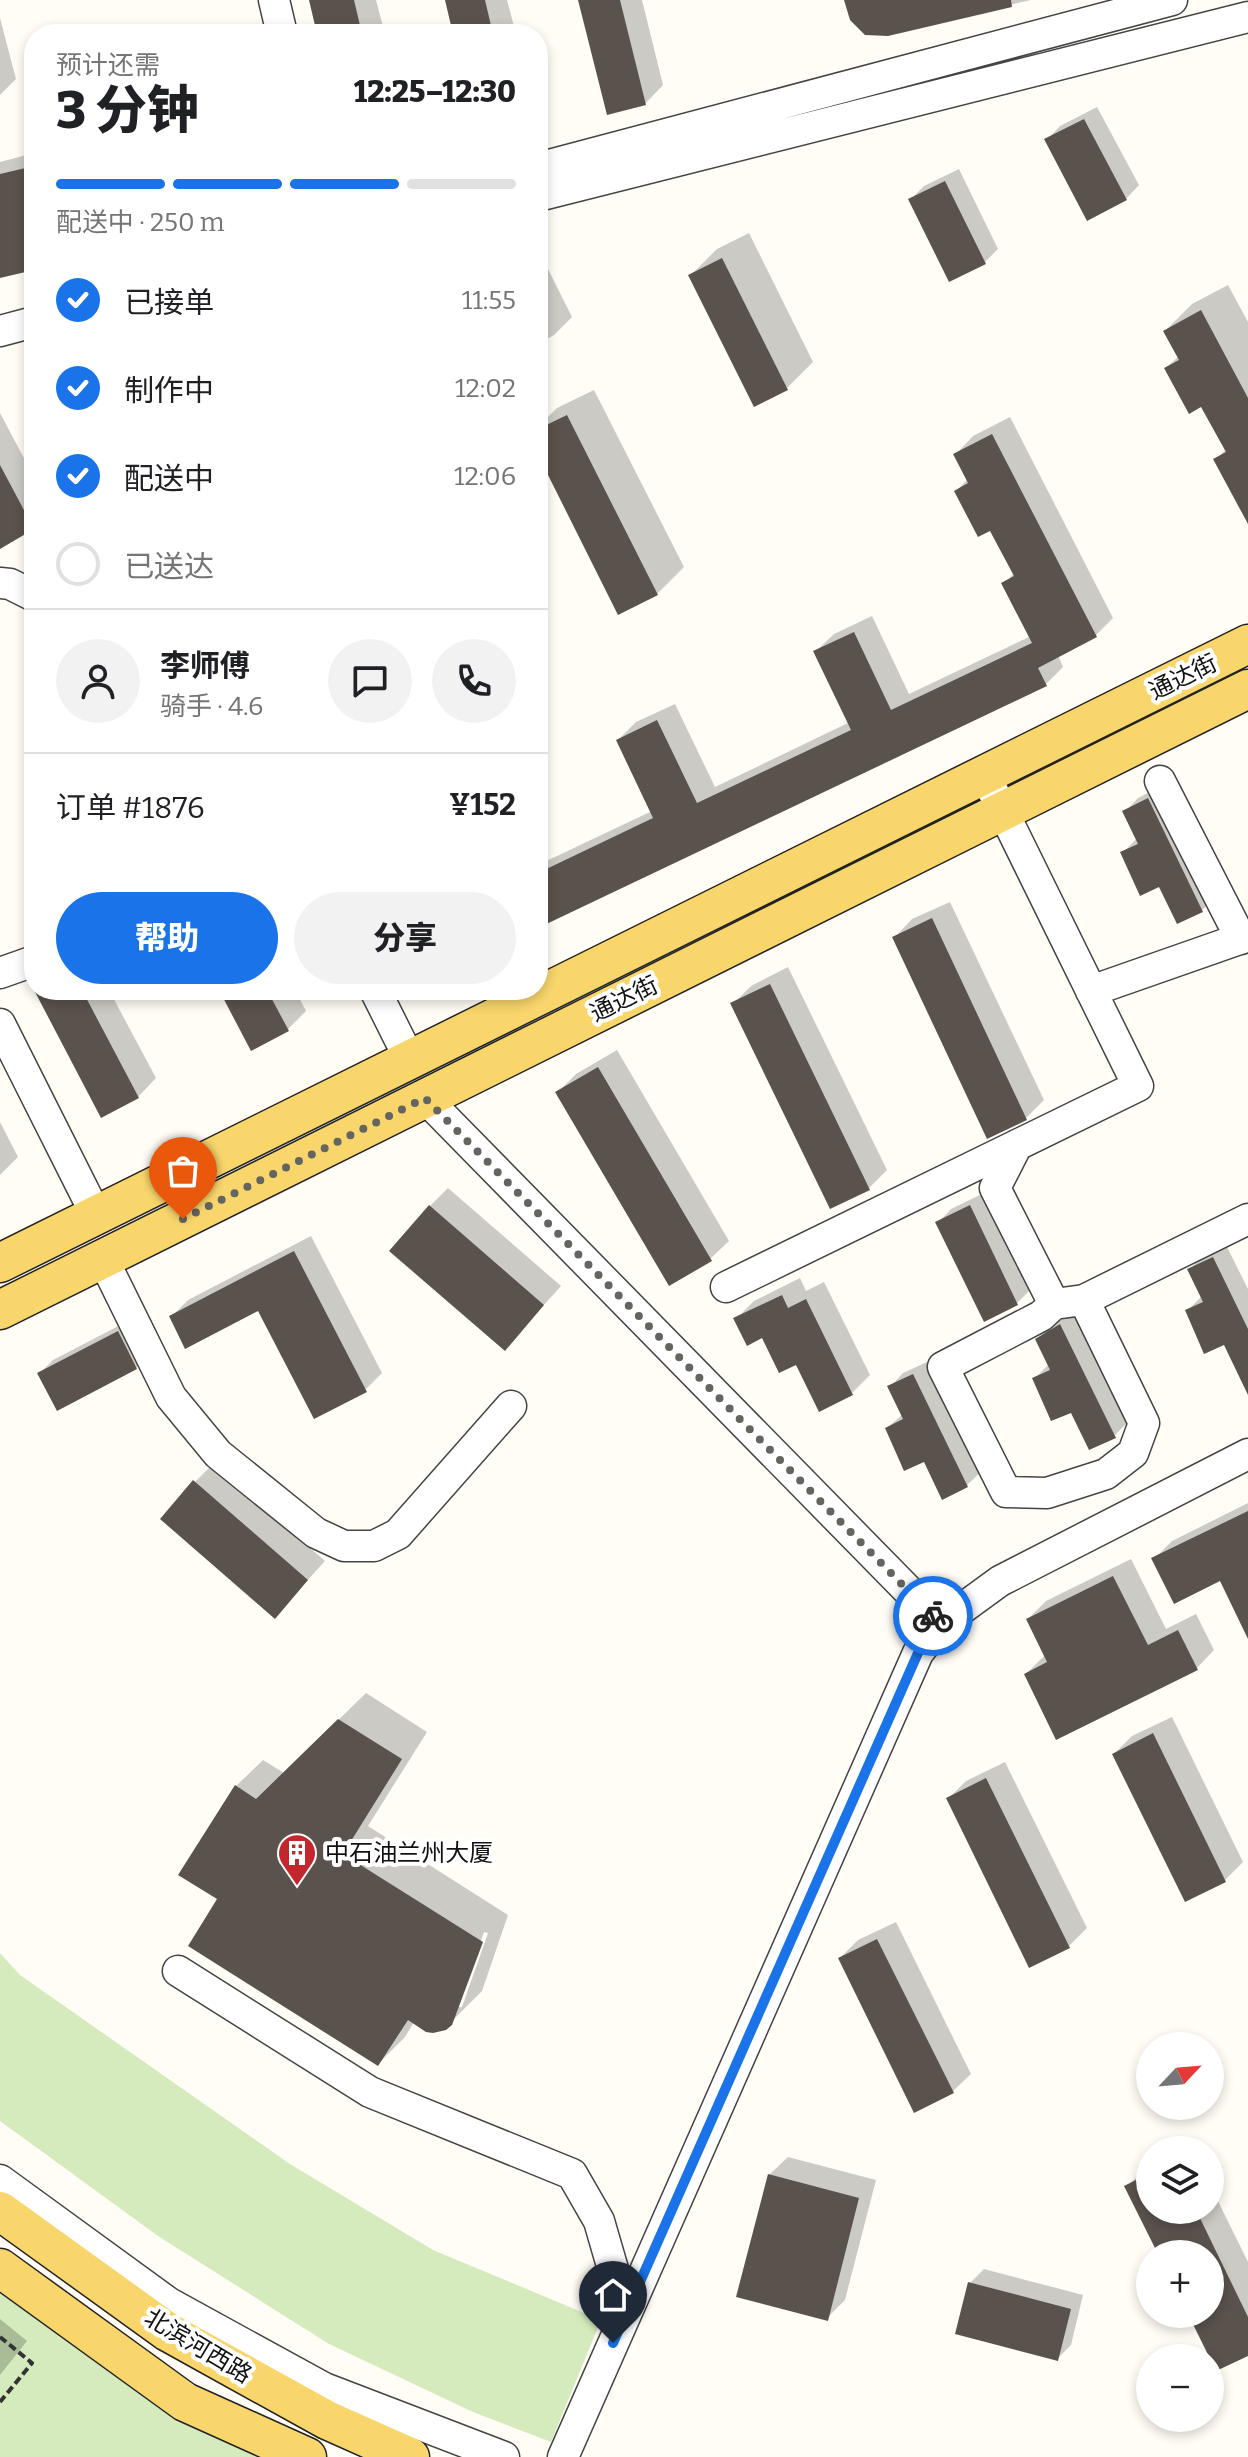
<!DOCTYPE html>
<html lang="zh">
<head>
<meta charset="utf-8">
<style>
  body { margin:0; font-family:Bitter,"Noto Sans SC",serif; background:#f2f2f2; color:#202124; height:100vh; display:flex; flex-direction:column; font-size:30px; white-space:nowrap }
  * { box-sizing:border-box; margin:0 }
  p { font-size:26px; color:#757577 }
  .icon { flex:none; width:44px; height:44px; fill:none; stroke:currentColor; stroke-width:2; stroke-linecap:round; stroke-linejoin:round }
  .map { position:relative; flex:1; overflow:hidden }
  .details { position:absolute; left:24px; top:24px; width:524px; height:976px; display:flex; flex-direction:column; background:#fff; border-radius:32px; box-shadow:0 4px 12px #0003 }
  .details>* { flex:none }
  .needle { width:52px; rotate:64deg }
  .buttons { position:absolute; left:1136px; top:2032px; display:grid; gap:16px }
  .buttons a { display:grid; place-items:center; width:88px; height:88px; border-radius:50%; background:#fff; box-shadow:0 4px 12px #0003; font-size:40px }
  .pin { position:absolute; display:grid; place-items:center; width:68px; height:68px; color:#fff; margin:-82px -34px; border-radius:50% 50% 50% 0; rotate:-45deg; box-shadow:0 0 8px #0007 }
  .pin .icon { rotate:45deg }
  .courier { position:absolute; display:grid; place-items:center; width:80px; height:80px; margin:-40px; border:6px solid #1a73e8; border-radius:50%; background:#fff; color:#222; box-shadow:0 2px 10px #0007 }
  .headline em { font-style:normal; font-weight:800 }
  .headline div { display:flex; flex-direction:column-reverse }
  .headline { display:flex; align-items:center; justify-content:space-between; height:136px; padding:0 32px }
  h1 { font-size:52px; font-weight:800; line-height:60px }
  .bar { display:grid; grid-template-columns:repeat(4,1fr); gap:12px 8px; align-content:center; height:96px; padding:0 32px }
  .bar i { height:10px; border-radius:6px; background:#e0e0e0 }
  .bar .selected { background:#1a73e8 }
  .bar p { grid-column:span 4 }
  .line { display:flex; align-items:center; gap:20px; padding:0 32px; border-top:2px solid #e0e0e0 }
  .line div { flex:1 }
  .round { display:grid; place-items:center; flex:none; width:84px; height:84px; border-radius:42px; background:#f2f2f2 }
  ol { padding:0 32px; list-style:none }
  li { display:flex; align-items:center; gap:24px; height:88px }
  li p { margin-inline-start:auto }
  li .icon { padding:8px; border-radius:50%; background:#1a73e8; color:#fff; stroke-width:4 }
  li:last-child { color:#757577 }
  li i { width:44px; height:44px; border:4px solid #e0e0e0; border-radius:50% }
  .cta { display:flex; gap:16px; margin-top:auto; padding:16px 32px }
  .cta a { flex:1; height:92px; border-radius:48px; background:#1a73e8; color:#fff; font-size:32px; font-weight:800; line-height:92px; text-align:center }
  .cta a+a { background:#f2f2f2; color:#202124 }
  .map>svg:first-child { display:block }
</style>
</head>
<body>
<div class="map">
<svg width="1248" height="2457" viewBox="0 0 1248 2457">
  <rect width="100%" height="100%" fill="#fffdf5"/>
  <!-- green -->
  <path fill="#d5ebbd" d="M0,1953L20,1975L290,2164L433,2250L601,2320L551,2442L473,2412L329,2344L158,2236L0,2121Z
    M0,2282L307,2457H0Z"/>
  <!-- shadow -->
  <path fill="#0003" fill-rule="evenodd" d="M311,0H376L385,34H319Z
    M447,0H507L516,34H455Z
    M580,0H642L663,85L645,104Z
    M846,0H1031L888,34Z
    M0,18L16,79L0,95Z
    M1097,107L1139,185L1126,199L1047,140L1060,126Z
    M34,153V268L0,276V162Z
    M959,169L998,249L985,262L911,199L924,186Z
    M749,233L813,362L787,388L690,276L717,249Z
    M538,249L572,317L554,335L538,344Z
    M1228,285L1248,322V520L1216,460L1226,449L1202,405L1166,368L1179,356L1165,331L1192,304Z
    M594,390L684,567L657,594L538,451V427L557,408Z
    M0,413L34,477V529L0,547Z
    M1010,417L1113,618L1095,636L1058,655L1063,667L1046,684L538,926V865L652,811L618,740L636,722L675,704L715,787L850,722L816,651L834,634L872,616L909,694L1031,636L1004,584L1014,573L991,528L956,491L968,479L956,454L973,436Z
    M1162,786L1216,897L1202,910L1178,922L1160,884L1123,853L1137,838L1125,812L1138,798Z
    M950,902L1044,1100L1026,1118L894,938L912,919Z
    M788,967L887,1170L869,1188L733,1004L751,986Z
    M36,990H109L156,1078L138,1097Z
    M221,990H295L306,1011L288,1029Z
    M617,1050L729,1241L710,1259L558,1092L576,1074Z
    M0,1122L18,1157L0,1175Z
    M448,1188L561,1286L505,1348L430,1206Z
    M984,1193L1030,1290L1017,1303L938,1223L951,1209Z
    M311,1236L382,1373L365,1390L259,1308L171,1317L188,1300Z
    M1226,1245L1248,1289V1378L1224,1343L1187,1311L1202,1296L1189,1270L1203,1256Z
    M800,1278L806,1291L824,1282L870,1375L852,1393L797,1362L763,1336L736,1319L754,1301Z
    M1074,1312L1128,1422L1114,1436L1034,1379L1049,1364L1037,1340L1051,1326Z
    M132,1319L150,1354L136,1368L39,1374L53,1360Z
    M927,1362L981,1472L967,1485L943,1497L925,1460L887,1428L903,1414L890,1387L903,1373Z
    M213,1464L325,1561L275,1616L195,1482Z
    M1248,1503V1634L1221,1579L1154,1559L1172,1541Z
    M1131,1559L1166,1629L1196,1614L1214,1650L1196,1669L1026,1674L1044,1656L1028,1619L1046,1601Z
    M366,1693L427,1732L368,1826L508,1915L482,1991L445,2028L414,2022L405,2037L378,2064L220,1899L236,1786L263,1760L284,1773ZM484,1932L488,1933L462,2007H458Z
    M1172,1717L1243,1862L1225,1880L1186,1900L1114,1754L1132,1736Z
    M1005,1762L1087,1928L1069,1946L948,1799L966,1781Z
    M896,1922L971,2074L952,2092L840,1958L858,1940Z
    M788,2157L876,2180L845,2300L827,2318L769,2175Z
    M1150,2165V2210H1210V2185L1248,2262V2353L1190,2314H1210V2254H1160L1127,2186Z
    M984,2269L1083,2295L1071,2345L1057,2359L970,2283Z
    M0,2319L27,2341L0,2375Z"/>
  <!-- building -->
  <path fill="#5a524d" d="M309,0H354L362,34H317Z
    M445,0H485L493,34H453Z
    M578,0H620L646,105L607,115Z
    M844,0H1011L1012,7L888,36L865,35L850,20Z
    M1084,119L1127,200L1087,221L1044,139Z
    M34,166V270L0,278V174Z
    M945,181L986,264L949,282L908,199Z
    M722,258L788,390L754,407L688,275Z
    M1201,310L1248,398V524L1213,459L1226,452L1201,407L1189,414L1164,368L1179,360L1163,331Z
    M567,415L658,595L618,615L538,455V429Z
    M992,434L1097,637L1038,668L1047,686L538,928V873L653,818L616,740L657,720L697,803L851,730L813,651L854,632L891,710L1032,643L1001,583L1014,576L990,531L978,537L954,491L968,483L953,454Z
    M0,465L34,529L0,549Z
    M1148,798L1203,912L1177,924L1159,887L1140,896L1120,852L1138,844L1122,811Z
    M932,918L1027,1120L987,1139L892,937Z
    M770,984L870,1190L830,1209L730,1003Z
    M34,990H82L139,1098L101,1118Z
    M219,990H267L289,1031L251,1051Z
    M598,1067L712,1261L669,1286L555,1092Z
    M429,1205L544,1305L505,1351L389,1251Z
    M970,1205L1018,1305L984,1322L935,1222Z
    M294,1251L367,1392L314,1419L258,1311L185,1349L169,1316Z
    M1213,1257L1248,1329V1395L1224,1345L1204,1354L1185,1310L1203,1302L1187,1269Z
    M782,1295L788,1308L806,1299L853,1395L819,1412L796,1365L779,1373L762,1338L747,1346L733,1318Z
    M1060,1324L1116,1438L1089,1450L1071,1413L1051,1421L1032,1378L1050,1370L1035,1339Z
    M118,1331L137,1369L57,1411L37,1373Z
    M913,1374L968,1487L942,1500L924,1462L904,1471L885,1428L903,1419L887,1386Z
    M193,1480L308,1580L275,1619L160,1519Z
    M1248,1511V1639L1220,1581L1174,1604L1151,1558Z
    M1113,1576L1148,1645L1178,1630L1198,1670L1056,1740L1024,1674L1047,1662L1026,1619Z
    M338,1719L402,1759L343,1854L483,1942L452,2025L446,2030L433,2033L426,2032L408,2020L378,2066L188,1946L217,1899L178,1875L235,1785L256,1799Z
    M1153,1733L1226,1882L1185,1902L1112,1754Z
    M986,1778L1070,1948L1029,1968L946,1798Z
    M877,1939L954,2093L914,2113L838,1958Z
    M1150,2173V2210H1196L1248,2317V2356L1216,2371L1188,2314H1210V2254H1158L1124,2186Z
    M768,2174L859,2198L828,2321L736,2297Z
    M968,2282L1071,2309L1058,2361L955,2334Z"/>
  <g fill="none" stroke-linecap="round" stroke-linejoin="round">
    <!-- minor casing -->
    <g stroke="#444" stroke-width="33">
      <path id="minor" d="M274,0L282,34
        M538,168L1172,0
        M538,196L1248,17
        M0,331L34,322
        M0,583L10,584L34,596
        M1160,781L1241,939
        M0,973L34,961
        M375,990L410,1060
        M1091,991L1248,936
        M0,1024L96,1215
        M425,1098L941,1624
        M1017,1145L995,1188L1054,1304L1084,1300L1248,1219
        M103,1259L171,1397L218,1454L316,1533L344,1546H374L398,1534L511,1406
        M726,1287L1138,1086L985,775
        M1054,1304L1041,1316L943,1367L1006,1492L1047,1493L1106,1474L1133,1453L1144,1423L1084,1300
        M178,1971L370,2092L572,2174L599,2221L626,2314
        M0,2180L169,2303L324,2388L504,2457
        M563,2457L918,1653L941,1624L1000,1581L1248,1454"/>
    </g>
    <!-- major casing -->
    <g stroke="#222" stroke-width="41">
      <path id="major" d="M0,1263L1248,644
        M0,1310L1248,689
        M0,2211L168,2332L327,2420L410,2457
        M0,2268L185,2402L307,2457"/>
    </g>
    <!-- path -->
    <path stroke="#333" stroke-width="4" stroke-dasharray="8 4" stroke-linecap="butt" d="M0,2337L32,2363L0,2402"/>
    <!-- minor -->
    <use href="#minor" stroke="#fff" stroke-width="30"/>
    <!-- major -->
    <use href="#major" stroke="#f9d66b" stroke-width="38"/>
  </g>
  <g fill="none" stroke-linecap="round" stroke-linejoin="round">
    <!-- done -->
    <path stroke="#646461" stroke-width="8" stroke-dasharray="0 14.4" d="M183,1219L425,1098L933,1616"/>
    <!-- route -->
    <path stroke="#1a73e8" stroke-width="10" d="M613,2343L918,1653L941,1624L933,1616"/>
  </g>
  <!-- icons -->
  <defs>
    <g id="building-pin" transform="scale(2)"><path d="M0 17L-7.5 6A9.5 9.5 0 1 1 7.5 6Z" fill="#c4262e" stroke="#fff"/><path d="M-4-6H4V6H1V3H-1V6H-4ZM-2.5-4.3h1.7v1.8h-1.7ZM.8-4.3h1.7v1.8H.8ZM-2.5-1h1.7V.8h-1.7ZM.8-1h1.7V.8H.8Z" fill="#fff"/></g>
  </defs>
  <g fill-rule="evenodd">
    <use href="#building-pin" x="297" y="1853"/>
  </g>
  <g text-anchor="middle" stroke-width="8" stroke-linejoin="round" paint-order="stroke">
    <!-- street labels -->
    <g font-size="24" fill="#111" stroke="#fff">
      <text transform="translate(1183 677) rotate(-26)" y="8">通达街</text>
      <text transform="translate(624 999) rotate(-26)" y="8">通达街</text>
      <text transform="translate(198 2346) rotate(31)" y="8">北滨河西路</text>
    </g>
    <!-- poi labels -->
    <g font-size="24" fill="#111" stroke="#fff" text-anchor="start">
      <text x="325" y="1861">中石油兰州大厦</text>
    </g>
  </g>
</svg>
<div class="buttons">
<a><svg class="needle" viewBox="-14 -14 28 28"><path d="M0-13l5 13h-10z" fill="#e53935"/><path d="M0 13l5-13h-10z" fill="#757577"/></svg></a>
<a><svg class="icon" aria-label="layers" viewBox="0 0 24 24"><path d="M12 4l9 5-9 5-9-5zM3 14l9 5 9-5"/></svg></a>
<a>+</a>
<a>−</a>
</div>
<div class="pin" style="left:183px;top:1219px;background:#ea580c"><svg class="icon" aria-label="bag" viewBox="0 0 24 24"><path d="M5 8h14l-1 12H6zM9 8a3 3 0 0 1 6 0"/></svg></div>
<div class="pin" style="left:613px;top:2343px;background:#1f2937"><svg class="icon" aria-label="home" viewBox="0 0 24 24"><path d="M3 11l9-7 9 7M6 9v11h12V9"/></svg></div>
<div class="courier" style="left:933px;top:1616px"><svg class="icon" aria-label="bike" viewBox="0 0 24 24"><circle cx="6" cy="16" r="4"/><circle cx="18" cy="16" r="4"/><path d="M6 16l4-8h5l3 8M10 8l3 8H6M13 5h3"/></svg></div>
<section class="details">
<div class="headline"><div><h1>3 分钟</h1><p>预计还需</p></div><em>12:25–12:30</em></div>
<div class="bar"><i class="selected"></i><i class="selected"></i><i class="selected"></i><i></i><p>配送中 · 250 m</p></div>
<ol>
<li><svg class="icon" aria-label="check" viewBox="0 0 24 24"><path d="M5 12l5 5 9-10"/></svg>已接单<p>11:55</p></li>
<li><svg class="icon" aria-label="check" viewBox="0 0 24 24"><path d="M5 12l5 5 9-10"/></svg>制作中<p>12:02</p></li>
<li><svg class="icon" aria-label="check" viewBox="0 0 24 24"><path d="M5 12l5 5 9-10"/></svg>配送中<p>12:06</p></li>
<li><i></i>已送达</li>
</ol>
<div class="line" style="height:144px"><a class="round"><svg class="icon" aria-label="person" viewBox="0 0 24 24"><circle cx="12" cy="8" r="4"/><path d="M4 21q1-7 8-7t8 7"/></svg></a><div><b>李师傅</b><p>骑手 · 4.6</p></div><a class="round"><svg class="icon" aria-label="chat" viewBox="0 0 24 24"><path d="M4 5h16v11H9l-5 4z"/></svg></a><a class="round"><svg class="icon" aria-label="phone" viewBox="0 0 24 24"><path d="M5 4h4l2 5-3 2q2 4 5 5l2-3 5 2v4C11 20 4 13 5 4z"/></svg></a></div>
<div class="line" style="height:104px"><div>订单 #1876</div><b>¥152</b></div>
<div class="cta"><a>帮助</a><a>分享</a></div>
</section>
</div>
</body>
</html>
